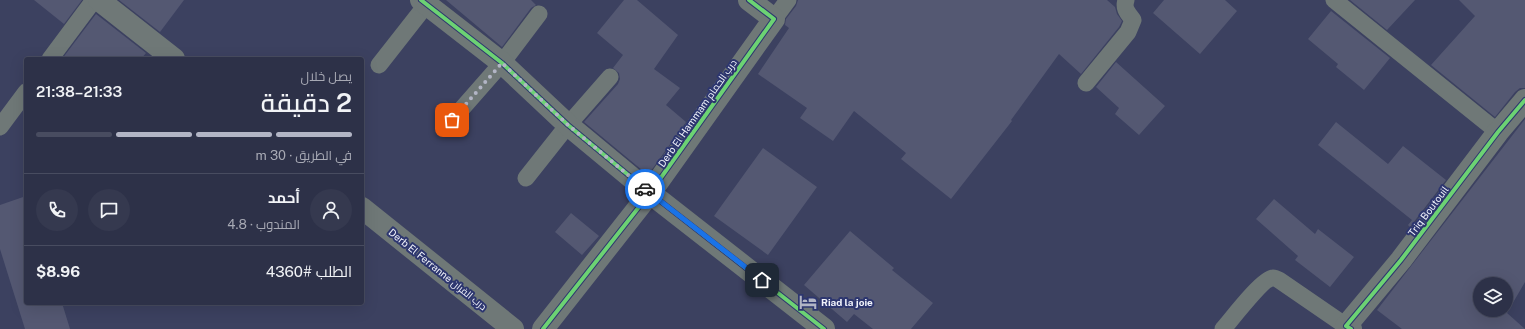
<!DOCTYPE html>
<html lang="ar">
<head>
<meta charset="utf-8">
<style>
  body { margin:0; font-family:"Public Sans",Cairo,sans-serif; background:#35394f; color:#f1f3f6; direction:rtl; height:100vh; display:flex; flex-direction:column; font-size:15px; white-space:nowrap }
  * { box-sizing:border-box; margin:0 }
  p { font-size:13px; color:#a7a9b4 }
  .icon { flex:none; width:22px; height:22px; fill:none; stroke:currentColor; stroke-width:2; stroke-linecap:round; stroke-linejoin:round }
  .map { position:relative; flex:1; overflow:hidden; direction:ltr }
  .details { position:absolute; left:24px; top:57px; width:340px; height:248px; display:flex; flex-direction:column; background:#2d3148; border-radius:4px; box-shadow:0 4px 16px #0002,0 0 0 1px #484c60; direction:rtl }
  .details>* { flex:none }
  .fabs { position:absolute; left:1473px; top:277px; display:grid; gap:8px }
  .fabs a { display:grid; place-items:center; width:40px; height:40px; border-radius:50%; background:#2d3148; box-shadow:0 4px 16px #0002,0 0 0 1px #484c60; font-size:20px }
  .pin { position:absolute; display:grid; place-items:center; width:34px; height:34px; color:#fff; margin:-17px; border-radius:8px; box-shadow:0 2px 6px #0006 }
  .courier { position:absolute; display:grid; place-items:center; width:40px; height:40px; margin:-20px; border:3px solid #1a73e8; border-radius:50%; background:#fff; color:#222; box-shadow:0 1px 5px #0007 }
  .headline em { font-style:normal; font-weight:600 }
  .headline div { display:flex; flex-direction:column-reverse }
  .headline { display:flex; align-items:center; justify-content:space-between; height:68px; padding:0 12px }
  h1 { font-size:26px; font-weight:600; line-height:30px }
  .bar { display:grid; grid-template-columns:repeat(4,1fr); gap:6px 4px; align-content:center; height:48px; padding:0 12px }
  .bar i { height:5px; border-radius:3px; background:#484c60 }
  .bar .current { background:#b2b5c5 }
  .bar p { grid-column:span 4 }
  .line { display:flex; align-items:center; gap:10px; padding:0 12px; border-top:1px solid #484c60 }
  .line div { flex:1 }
  .round { display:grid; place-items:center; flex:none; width:42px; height:42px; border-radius:21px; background:#35394f }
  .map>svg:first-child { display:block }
</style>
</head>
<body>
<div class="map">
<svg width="1525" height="329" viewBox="0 0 1525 329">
  <rect width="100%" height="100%" fill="#3c4160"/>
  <!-- building -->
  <path fill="#545872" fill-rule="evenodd" d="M34,0H82L64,24Z
    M119,0H184L160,32Z
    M446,0H531L536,5L531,8L502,47Z
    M624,0H637L678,35L654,69L680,88L666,105L686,122L648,175L584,122L618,84L620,79L619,73L613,68L623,55L597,33Z
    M798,0H1107L1115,7L1117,14L1122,21L1119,27L1081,74L1059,54L1011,120L1012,121L951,199L901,159L906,153L854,111L833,141L800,118L807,108L758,74L789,28L785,25L786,19L796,6Z
    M1164,0H1225L1237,11L1200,54L1153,13Z
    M1350,0H1415L1387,30Z
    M1459,0H1525V88H1520L1515,92L1495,117L1431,65L1475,16Z
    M1331,11L1390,58L1364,90L1336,67L1338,64L1308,39Z
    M96,14L146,53L141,59H62Z
    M1116,62L1165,106L1139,135L1115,114L1119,108L1096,87Z
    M1525,119V282L1507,313L1525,329H1402L1377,310ZM1480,284H1506V310H1480Z
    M1336,122L1388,164L1403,146L1446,180L1410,227L1408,225L1412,220L1318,145Z
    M763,148L817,187L768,255L714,216Z
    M26,196V303H62L70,329H25L0,249V205Z
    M1274,199L1315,234L1318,229L1354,257L1330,287L1295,260L1298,256L1256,219Z
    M571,213L599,236L582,255L555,232Z
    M850,231L894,268L892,270L933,303L911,329H873L854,314L847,322L804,285Z"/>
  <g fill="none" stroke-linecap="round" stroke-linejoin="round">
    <!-- lane -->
    <path stroke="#6f7877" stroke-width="17" d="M1334,0L1498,132
      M774,19L788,0
      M50,59L94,0
      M379,65L430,0
      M1086,83L1128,32L1133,20C1128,13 1123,9 1126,0
      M452,120L502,63L539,14
      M0,127L26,92
      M526,178L568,125L610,77
      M1223,329C1231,320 1263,278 1273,278C1275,278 1277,279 1279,280L1346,326"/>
    <!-- street -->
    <path stroke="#6f7877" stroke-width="22" d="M99,0L174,59
      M421,0L502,63L568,125L650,193L824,329
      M362,208L513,329
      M543,329L650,193L774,19L749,0
      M1351,329L1346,326L1401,260L1498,132L1525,100"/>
    <!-- cycleway casing -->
    <g stroke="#2d366f" stroke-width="6">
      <path id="cycleway" d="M421,0L502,63L568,125L650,193L824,329
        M543,329L650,193L774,19L749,0
        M1351,329L1346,326L1401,260L1498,132L1525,100"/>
    </g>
    <!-- cycleway -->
    <use href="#cycleway" stroke="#6cd273" stroke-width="4"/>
  </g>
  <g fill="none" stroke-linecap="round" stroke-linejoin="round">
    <!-- done -->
    <path stroke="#b2b5c5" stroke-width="4" stroke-dasharray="0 7.2" d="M452,120L502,63L568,125L645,189"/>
    <!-- route -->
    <path stroke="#1a73e8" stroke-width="5" d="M645,189L762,280"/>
  </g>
  <!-- icons -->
  <defs>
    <g id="hotel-bare" transform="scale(1.38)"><path d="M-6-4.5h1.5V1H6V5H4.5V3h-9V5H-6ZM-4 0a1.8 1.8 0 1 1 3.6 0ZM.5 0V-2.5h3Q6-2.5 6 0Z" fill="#b2b5c5" stroke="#2d366f" stroke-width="2.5" paint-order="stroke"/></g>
  </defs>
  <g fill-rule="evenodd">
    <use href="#hotel-bare" x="808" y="302"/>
  </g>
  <g text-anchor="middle" stroke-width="4" stroke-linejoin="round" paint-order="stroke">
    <!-- street labels -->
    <g font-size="10" fill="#f1f3fb" stroke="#2d366f">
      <text transform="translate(697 113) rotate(-55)" y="4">Derb El Hammam درب الحمام</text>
      <text transform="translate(1428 211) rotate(-53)" y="4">Triq Boutouil</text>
      <text transform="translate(438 269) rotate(39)" y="4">Derb El Ferranne درب الفران</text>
    </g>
    <!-- poi labels -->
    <g font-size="10" font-weight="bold" fill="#f1f3fb" stroke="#2d366f" text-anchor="start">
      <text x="821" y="306">Riad la joie</text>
    </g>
  </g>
</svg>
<div class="fabs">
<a><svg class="icon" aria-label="layers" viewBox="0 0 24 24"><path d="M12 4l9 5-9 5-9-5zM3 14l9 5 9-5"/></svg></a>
</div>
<div class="pin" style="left:452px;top:120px;background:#ea580c"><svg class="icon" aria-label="bag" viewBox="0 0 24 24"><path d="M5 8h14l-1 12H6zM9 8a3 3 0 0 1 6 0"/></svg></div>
<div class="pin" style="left:762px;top:280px;background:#1f2937"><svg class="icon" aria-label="home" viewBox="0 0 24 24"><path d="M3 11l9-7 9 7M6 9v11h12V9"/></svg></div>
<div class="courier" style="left:645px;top:189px"><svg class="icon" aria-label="car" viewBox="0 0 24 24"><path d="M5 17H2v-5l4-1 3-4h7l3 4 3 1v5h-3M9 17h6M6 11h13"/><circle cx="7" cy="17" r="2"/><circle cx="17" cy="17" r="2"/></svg></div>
<section class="details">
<div class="headline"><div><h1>2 دقيقة</h1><p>يصل خلال</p></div><em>21:33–21:38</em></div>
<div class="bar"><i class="current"></i><i class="current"></i><i class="current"></i><i></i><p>في الطريق · 30 m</p></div>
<div class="line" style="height:72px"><a class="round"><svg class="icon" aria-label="person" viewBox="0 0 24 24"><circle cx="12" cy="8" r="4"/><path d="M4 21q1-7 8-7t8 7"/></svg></a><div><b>أحمد</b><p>المندوب · 4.8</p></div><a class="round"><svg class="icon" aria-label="chat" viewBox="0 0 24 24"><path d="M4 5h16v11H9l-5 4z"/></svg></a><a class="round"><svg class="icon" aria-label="phone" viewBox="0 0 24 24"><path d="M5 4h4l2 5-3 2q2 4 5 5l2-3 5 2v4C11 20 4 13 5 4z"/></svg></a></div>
<div class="line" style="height:52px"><div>الطلب #4360</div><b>$8.96</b></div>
</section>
</div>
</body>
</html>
